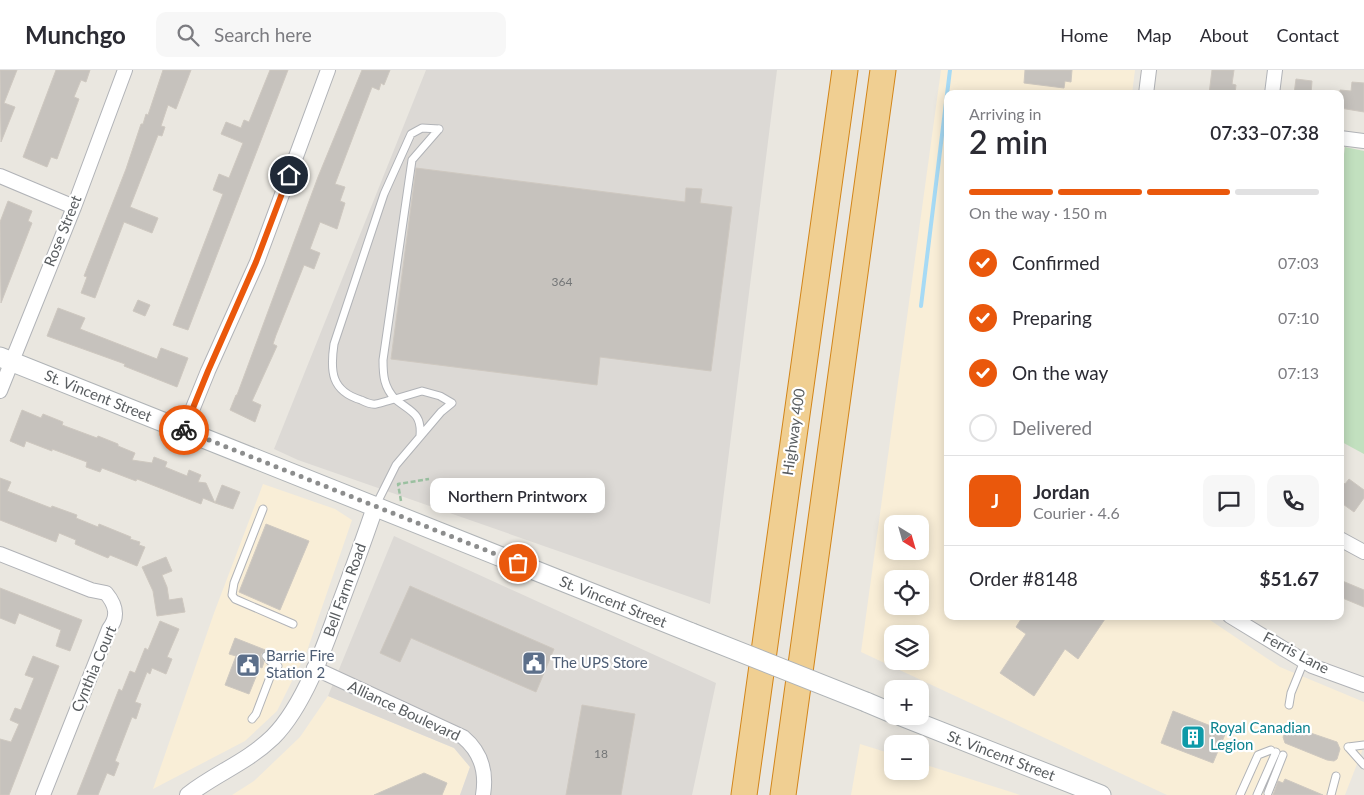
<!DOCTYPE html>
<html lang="en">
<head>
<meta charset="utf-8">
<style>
  body { margin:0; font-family:Lato,sans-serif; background:#f7f7f7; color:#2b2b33; height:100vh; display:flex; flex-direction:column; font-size:19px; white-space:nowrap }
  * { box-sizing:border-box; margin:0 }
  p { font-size:16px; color:#7c7c81 }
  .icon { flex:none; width:28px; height:28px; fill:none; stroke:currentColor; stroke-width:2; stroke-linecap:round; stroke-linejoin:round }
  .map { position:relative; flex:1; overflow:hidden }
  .panel { position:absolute; left:944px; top:20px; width:400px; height:530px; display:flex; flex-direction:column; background:#fff; border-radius:10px; box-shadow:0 2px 12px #0003 }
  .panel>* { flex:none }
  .needle { width:32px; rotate:143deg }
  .fabs { position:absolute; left:884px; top:445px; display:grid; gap:10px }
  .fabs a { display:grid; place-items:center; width:45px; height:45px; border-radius:10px; background:#fff; box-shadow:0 2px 12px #0003; font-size:25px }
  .pin { position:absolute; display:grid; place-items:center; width:42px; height:42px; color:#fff; margin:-21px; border:2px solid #fff; border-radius:50%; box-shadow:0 1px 5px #0007 }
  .courier { position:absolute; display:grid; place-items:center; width:50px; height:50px; margin:-25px; border:4px solid #ea580c; border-radius:50%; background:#fff; color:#222; box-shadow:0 1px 6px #0007 }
  .bubble { position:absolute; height:35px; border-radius:10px; background:#fff; box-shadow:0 2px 12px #0003; font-size:16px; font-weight:600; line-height:35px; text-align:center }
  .head em { font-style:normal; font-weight:600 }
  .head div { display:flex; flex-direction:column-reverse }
  .head { display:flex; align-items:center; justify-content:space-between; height:85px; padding:0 25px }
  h1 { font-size:32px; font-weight:600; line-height:38px }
  .bar { display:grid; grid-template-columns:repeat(4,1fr); gap:8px 5px; align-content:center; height:60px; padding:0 25px }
  .bar i { height:6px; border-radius:4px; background:#e1e1e2 }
  .bar .current { background:#ea580c }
  .bar p { grid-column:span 4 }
  .line { display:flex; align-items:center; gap:12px; padding:0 25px; border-top:1px solid #e1e1e2 }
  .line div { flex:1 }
  .round { display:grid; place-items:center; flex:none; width:52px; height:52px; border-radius:10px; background:#f7f7f7 }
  ol { padding:0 25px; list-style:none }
  li { display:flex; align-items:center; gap:15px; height:55px }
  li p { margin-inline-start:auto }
  li .icon { padding:5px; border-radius:50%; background:#ea580c; color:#fff; stroke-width:4 }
  li:last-child { color:#7c7c81 }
  li i { width:28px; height:28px; border:2px solid #e1e1e2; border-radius:50% }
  header { display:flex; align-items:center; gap:30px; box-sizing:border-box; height:70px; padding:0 25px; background:#fff; border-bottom:1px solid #e1e1e2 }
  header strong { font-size:24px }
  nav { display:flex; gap:28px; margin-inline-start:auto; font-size:18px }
  .search { width:350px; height:45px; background:#f7f7f7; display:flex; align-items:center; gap:12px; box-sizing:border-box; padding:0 18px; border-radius:10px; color:#7c7c81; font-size:19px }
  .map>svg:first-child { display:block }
</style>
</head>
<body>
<header>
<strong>Munchgo</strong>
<div class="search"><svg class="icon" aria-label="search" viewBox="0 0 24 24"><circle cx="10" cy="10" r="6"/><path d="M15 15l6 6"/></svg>Search here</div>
<nav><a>Home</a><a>Map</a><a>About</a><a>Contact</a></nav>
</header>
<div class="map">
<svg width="1364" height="725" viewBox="0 0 1364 725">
  <rect width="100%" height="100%" fill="#eae7e0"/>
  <!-- commercial -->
  <path fill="#f9eed7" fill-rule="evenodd" d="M941,0H1135L1132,24H948V546H1204L1280,597L1364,632V676L1345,725H1167L861,582ZM892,454H920V481H892ZM892,509H920V536H892ZM892,564H920V591H892Z
    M263,414L335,439L352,450L307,581L277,641L245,671L153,719L214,543Z
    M328,626L454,678L470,697L460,725H232L254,711L300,667Z
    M860,674L892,684V701H920V693L1020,725H851Z"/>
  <!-- industrial -->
  <path fill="#dcd9d5" d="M426,0H777L710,534L298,390L274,379Z
    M394,466L716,613L692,725H460L470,697L454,678L328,626Z"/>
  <!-- green -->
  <path fill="#c2e0bf" d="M1345,77L1364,81V384L1340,371V113Z"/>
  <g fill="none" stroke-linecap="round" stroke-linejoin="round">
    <!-- stream -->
    <path stroke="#a6daf5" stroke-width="4" d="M921,236L950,0"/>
  </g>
  <!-- building -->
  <path fill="#c6c2bd" stroke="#cec8c0" d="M0,0H17L4,33L15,37L1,72Z
    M56,0H90L86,12L81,10L74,27L79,29L57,89L51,87L47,97L23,87Z
    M163,0H191L176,39L168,35L161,56L165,57L162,66L158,65L130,137L158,148L152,163L124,152L95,228L81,223L87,207L84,206L126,99L141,54H143L146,44L148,45Z
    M270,0H288L188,260L173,255L223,124L213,120L219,104L229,108L243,73L221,64L226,52L241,58L244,50L249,52Z
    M362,0H390L384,15L381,13L379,20L372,17L335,114L345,117L340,131L345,133L337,159L320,152L310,179L320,183L314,199L304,195L276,265L273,274L277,276L252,331L261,335L255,352L230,340L236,325H237L318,107Z
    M1025,0H1072L1071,12L1065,11L1064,18L1024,13Z
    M1212,0H1234L1232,14L1236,15L1235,24H1209Z
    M1296,9L1312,11L1311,24H1294Z
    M1352,12L1364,13V42L1340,38V20L1351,21Z
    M416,98L685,132L686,118L702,119L700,133L732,137L711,301L600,287L597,315L391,289Z
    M8,131L32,141L28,151L32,153L1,233L0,152Z
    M138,230L150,235L145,246L133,241Z
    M58,238L85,248L80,259L157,289L161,278L188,288L177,317L124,296L125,294L47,266Z
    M22,340L41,348L43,344L63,352L62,355L97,368L98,366L118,374V376L135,383L132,390L152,393L154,387L167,392L165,397L187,406L189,400L201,405L198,412L206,413L215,433L203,428L201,434L137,409L136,411L102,398L100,402L86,397L87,392L52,379V381L26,371L24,377L10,371Z
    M0,408L11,412L7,421L51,438L52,436L77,445L76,448L98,457L99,454L131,467L130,469L140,472L139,475L145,477L137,496L110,485L108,488L75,474L76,470L59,463L56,472L0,450Z
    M1349,409L1364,420V428L1354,442L1340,432V410L1345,414Z
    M222,415L240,422L233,439L215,433Z
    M266,454L309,471L280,540L239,522Z
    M166,487L172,501L162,505L167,517L169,530L182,528L185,542L157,546L153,521L142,497Z
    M1340,510L1364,520V537L1340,527Z
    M410,516L554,579L536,622L411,568L400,592L380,583Z
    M0,518L82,550L70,581L56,576L61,560L19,543L15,554L0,548Z
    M1023,546H1107L1078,589L1065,579L1034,626L1000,603L1026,564L1016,557Z
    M160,551L179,559L167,587L172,589L166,604L152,598L150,604L147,602L135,632L141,634L136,649L132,647L115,691L119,693L114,706L107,703L98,725H77L119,619L122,621L130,601L135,603L145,578L148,580Z
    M235,568L268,581H265L261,584V587L264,592L262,598L260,597L249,624L225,615L236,586L229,584Z
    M33,586L59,596L9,725H0V669L11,672L19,654L10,650L15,638L21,640L34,608L25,605Z
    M582,635L635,644L621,725H566Z
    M1173,641L1226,662L1213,693L1161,673Z
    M1290,656L1337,672L1340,679L1337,689L1334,691L1327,690L1285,673L1283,667L1288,657Z
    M424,703L447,713L442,725H374Z
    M1285,709L1323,725H1273L1278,711L1283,713Z"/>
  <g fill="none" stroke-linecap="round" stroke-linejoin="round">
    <!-- service casing -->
    <g stroke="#b1b3b7" stroke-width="9">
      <path id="service" d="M420,366C422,343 411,342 395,329C389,330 382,333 376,334C371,335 365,332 361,330C331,321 330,301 334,274L384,124L411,64L422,58L439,59
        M375,437L396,395L441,342L452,333L440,326L422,321L395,329C384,317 383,306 383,290L412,90L439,59
        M263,439L234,513L232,525L235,529L293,554
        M1289,635L1291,623L1304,591
        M252,649L256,644L272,602L278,596L271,592L266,586
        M1348,677L1364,695
        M1348,677L1364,675
        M1268,723L1283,685
        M1240,725L1258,685L1271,680
        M1257,725L1276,682
        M1331,725L1336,706"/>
    </g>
    <!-- minor casing -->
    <g stroke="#b1b3b7" stroke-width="16">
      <path id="minor" d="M1146,24L1149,0
        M1272,24L1275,0
        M1340,68L1364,71
        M0,106L74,137
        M0,321L74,137L125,0
        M184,360L208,301L257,192L328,0
        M1340,469L1364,482
        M0,484L91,520L106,523C116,535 119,546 109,559L43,725
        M1230,546L1312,596L1364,615
        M314,598L463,667C481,682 487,701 483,725"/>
    </g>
    <!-- tertiary casing -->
    <g stroke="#b1b3b7" stroke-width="18">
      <path id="tertiary" d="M188,725C216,703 246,693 273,667C304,636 325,576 340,534C352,502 364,470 375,437"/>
    </g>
    <!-- secondary casing -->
    <g stroke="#b0b4b7" stroke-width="21">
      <path id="secondary" d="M0,287L692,563
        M866,632L892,643
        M901,646L1101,725"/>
    </g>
    <!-- motorway casing -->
    <g stroke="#d28519" stroke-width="27">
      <path id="motorway" d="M744,725L845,0
        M783,725L883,0"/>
    </g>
    <!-- path -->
    <path stroke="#9ac0a0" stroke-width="2.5" stroke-dasharray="5 2.5" stroke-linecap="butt" d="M401,431L398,414L429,409"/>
    <!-- service -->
    <use href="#service" stroke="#fff" stroke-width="7"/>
    <!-- minor -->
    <use href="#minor" stroke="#fff" stroke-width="14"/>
    <!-- tertiary -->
    <use href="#tertiary" stroke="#fff" stroke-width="16"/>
    <!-- secondary -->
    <use href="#secondary" stroke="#fff" stroke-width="19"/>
    <!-- motorway -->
    <use href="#motorway" stroke="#f0cf92" stroke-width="25"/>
    <!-- secondary-bridge casing -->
    <g stroke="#b0b4b7" stroke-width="21" stroke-linecap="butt">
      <path id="secondary-bridge" d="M692,563L866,632"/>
    </g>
    <!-- secondary-bridge -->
    <use href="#secondary-bridge" stroke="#fff" stroke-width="19"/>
  </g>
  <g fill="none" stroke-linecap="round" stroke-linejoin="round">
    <!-- done -->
    <path stroke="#8c8d8d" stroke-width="5" stroke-dasharray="0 9" d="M184,360L518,493"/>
    <!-- route -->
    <path stroke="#ea580c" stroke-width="6" d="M184,360L208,301L256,192L289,105"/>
  </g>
  <!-- icons -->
  <defs>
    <g id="civic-square" transform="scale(1.25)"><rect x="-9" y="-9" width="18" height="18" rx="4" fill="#5c6f8a" stroke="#fff"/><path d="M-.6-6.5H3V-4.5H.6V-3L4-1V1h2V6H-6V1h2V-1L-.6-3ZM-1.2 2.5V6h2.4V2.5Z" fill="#fff"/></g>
    <g id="building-square" transform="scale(1.25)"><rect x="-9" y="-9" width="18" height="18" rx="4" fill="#0f9aa8" stroke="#fff"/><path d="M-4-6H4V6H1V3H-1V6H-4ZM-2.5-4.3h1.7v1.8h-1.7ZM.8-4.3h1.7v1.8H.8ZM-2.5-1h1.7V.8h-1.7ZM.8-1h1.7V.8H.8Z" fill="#fff"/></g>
  </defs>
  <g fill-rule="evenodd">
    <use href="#civic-square" x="534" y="593"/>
    <use href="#civic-square" x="248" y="595"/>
    <use href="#building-square" x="1193" y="667"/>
  </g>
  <g text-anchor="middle" stroke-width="4.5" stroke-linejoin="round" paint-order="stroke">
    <!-- number labels -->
    <g font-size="12" fill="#747677">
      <text x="562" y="216">364</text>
      <text x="601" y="688">18</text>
    </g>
    <!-- street labels -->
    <g font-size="15" fill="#595d60" stroke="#fff">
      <text transform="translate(63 161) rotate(-68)" y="5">Rose Street</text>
      <text transform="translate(98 326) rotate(22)" y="5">St. Vincent Street</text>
      <text transform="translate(794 362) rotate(-82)" y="5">Highway 400</text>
      <text transform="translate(345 520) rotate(-70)" y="5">Bell Farm Road</text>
      <text transform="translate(613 532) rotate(22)" y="5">St. Vincent Street</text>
      <text transform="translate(1296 583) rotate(28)" y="5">Ferris Lane</text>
      <text transform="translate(94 599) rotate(-67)" y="5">Cynthia Court</text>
      <text transform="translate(404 641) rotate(25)" y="5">Alliance Boulevard</text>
      <text transform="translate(1001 686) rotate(21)" y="5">St. Vincent Street</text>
    </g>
    <!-- service labels -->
    <g font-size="15" fill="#4e5e75" stroke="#fff" text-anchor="start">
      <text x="266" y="591">Barrie Fire<tspan x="266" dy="17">Station 2</tspan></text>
      <text x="552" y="598">The UPS Store</text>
    </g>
    <!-- culture labels -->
    <g font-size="15" fill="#0d838f" stroke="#fff" text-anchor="start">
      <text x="1210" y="663">Royal Canadian<tspan x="1210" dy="17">Legion</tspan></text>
    </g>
  </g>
</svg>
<div class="fabs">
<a><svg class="needle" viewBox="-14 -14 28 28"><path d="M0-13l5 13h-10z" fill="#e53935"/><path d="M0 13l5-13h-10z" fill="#7c7c81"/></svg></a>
<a><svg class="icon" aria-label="locate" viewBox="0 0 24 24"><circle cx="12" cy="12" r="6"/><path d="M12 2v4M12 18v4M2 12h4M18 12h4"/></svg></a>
<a><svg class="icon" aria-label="layers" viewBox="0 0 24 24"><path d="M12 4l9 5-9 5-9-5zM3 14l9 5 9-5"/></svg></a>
<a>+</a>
<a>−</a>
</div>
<div class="pin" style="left:518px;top:493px;background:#ea580c"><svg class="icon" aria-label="bag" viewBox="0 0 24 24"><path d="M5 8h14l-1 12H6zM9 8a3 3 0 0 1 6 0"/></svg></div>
<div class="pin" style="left:289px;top:105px;background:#1f2937"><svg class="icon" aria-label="home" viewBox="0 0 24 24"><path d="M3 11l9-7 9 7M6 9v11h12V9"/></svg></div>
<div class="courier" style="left:184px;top:360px"><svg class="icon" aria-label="bike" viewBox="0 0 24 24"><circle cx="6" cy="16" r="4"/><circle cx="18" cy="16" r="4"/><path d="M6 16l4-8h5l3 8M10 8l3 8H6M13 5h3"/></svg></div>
<div class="bubble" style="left:430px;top:408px;width:175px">Northern Printworx</div>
<section class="panel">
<div class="head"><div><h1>2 min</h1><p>Arriving in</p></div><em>07:33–07:38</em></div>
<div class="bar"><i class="current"></i><i class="current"></i><i class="current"></i><i></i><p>On the way · 150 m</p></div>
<ol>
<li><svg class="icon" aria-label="check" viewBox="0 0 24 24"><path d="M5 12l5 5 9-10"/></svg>Confirmed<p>07:03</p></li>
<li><svg class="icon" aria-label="check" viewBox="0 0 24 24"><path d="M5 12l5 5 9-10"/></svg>Preparing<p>07:10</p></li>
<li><svg class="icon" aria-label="check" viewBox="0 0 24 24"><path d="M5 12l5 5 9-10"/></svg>On the way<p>07:13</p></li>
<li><i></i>Delivered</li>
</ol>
<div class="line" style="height:90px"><b class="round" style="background:#ea580c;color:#fff">J</b><div><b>Jordan</b><p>Courier · 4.6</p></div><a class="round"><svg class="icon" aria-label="chat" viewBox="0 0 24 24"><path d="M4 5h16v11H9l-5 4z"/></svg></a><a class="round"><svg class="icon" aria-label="phone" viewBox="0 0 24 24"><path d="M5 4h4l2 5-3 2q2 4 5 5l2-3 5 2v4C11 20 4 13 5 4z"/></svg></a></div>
<div class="line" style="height:65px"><div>Order #8148</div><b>$51.67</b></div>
</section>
</div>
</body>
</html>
